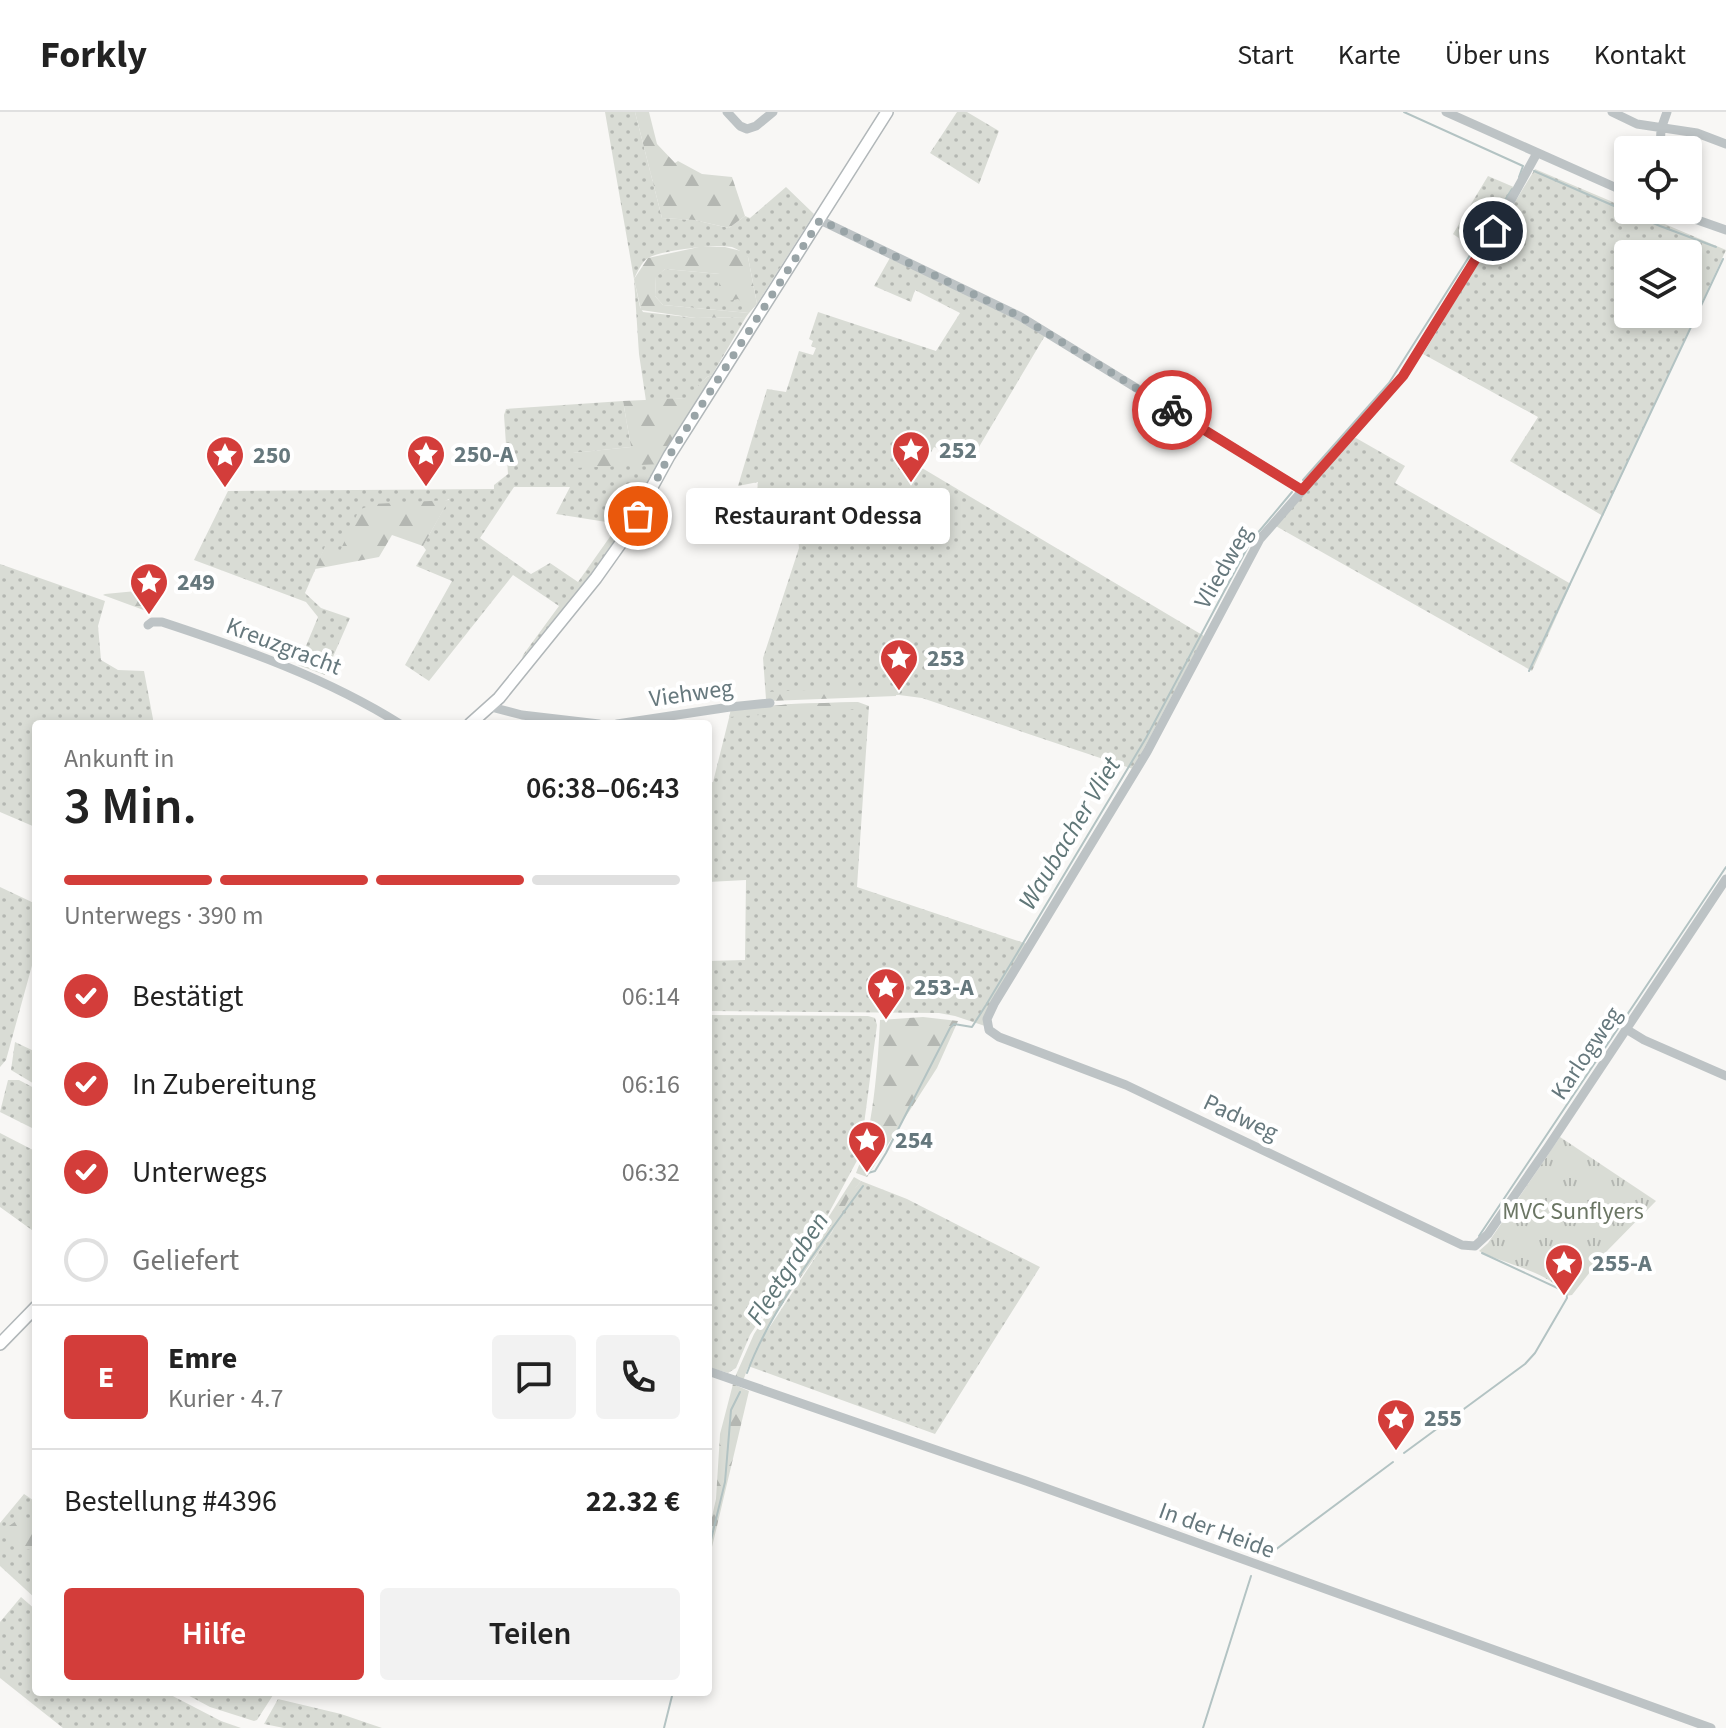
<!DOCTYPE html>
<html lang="de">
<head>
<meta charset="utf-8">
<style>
  body { margin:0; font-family:"Source Sans 3",sans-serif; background:#f2f2f2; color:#222; height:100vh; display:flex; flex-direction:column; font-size:30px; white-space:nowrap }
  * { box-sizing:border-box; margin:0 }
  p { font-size:26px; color:#767676 }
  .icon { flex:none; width:44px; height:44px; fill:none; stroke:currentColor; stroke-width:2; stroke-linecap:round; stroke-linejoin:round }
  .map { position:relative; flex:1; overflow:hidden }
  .sheet { position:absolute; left:32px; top:608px; width:680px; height:976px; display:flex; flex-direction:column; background:#fff; border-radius:8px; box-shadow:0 4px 12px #0003 }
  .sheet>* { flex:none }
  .fabs { position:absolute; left:1614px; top:24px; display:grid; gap:16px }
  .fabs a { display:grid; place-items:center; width:88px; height:88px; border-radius:8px; background:#fff; box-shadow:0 4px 12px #0003; font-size:40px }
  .pin { position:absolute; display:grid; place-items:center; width:68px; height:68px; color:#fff; margin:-34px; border:4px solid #fff; border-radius:50%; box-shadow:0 2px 8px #0007 }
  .courier { position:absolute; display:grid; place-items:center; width:80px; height:80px; margin:-40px; border:6px solid #d33d3a; border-radius:50%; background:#fff; color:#222; box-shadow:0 2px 10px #0007 }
  .bubble { position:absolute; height:56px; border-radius:8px; background:#fff; box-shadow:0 4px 12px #0003; font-size:26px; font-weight:600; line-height:56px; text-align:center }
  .overview em { font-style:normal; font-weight:600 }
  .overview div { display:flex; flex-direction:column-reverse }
  .overview { display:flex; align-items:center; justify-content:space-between; height:136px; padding:0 32px }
  h1 { font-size:52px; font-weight:600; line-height:60px }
  .bar { display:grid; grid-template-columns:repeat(4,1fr); gap:12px 8px; align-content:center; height:96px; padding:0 32px }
  .bar i { height:10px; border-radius:6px; background:#e0e0e0 }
  .bar .selected { background:#d33d3a }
  .bar p { grid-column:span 4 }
  .line { display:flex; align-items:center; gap:20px; padding:0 32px; border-top:2px solid #e0e0e0 }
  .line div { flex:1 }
  .round { display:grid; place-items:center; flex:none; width:84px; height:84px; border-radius:8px; background:#f2f2f2 }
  ol { padding:0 32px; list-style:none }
  li { display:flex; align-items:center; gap:24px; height:88px }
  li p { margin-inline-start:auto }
  li .icon { padding:8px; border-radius:50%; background:#d33d3a; color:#fff; stroke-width:4 }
  li:last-child { color:#767676 }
  li i { width:44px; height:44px; border:4px solid #e0e0e0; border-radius:50% }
  .action { display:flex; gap:16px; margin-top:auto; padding:16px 32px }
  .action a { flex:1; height:92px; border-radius:8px; background:#d33d3a; color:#fff; font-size:32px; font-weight:600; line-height:92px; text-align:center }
  .action a+a { background:#f2f2f2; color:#222 }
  header { display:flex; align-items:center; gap:48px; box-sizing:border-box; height:112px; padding:0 40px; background:#fff; border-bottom:2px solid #e0e0e0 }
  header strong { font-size:38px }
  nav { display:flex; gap:44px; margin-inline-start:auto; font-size:28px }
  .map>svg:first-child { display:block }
</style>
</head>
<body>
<header>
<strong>Forkly</strong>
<nav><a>Start</a><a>Karte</a><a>Über uns</a><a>Kontakt</a></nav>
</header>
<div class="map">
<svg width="1726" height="1616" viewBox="0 0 1726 1616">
  <defs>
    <pattern id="grass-dots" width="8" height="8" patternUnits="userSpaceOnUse" patternTransform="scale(2)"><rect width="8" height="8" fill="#d9dcd5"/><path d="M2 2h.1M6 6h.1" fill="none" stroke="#b4b7b2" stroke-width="1.8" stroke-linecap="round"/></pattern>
    <pattern id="forest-firs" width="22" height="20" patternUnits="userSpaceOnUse" patternTransform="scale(2)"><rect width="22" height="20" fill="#d9dcd5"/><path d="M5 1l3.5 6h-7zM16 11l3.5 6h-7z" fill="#b4b7b2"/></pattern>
    <pattern id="park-tufts" width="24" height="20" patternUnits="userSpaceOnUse" patternTransform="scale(2)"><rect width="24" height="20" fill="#d9dcd5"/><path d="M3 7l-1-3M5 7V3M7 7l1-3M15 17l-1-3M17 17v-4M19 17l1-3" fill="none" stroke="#b4b7b2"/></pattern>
  </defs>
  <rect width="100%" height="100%" fill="#f8f7f5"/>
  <!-- grass -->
  <path fill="url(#grass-dots)" fill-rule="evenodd" d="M605,0H635L662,106L694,108L729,116L745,104L750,106L786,75L814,102L757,192L749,201L663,193L655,184L656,164L665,157L720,162L738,187L757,192L748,145C743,141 738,137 732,135C717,132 661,138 648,146C642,149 637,161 634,167L640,195L643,200L696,206L746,205L712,263L707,265L687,286L646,289L639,242L634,167Z
    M957,0H967L999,19L979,72L930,41Z
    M1535,57L1726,138L1603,404L1510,349L1538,305L1423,242ZM1628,142H1688V202H1628Z
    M1488,64L1516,76L1476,138L1453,122Z
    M891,144L1046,222L970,350L934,335L922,356L1204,524L1133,657L922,586L899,583L766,587L763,546L799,436L796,403L755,402L758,370L738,374L767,277L786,280L799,239L813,243L816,236L811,234L813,229L809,227L818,200L936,239L960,201L915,178L911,190L874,174Z
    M623,289L631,335L573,341L661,352L617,430L521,551L523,543L559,494L513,463L429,569L405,553L452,469L416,454L426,438L423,434L449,387L340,440L326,433L305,481L321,496L350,506L325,563L298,553L318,505L306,490L194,448L228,379L494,377V373L508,362L504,303L506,297ZM514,375H570L556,402L619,412L578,470L550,451L531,462L480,426Z
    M1356,326L1405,354L1395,371L1571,472L1532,559L1274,413L1352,327Z
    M0,452L105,489L98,514L101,548L118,558L144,559L153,607V612H36L35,715L0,700Z
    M858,590L869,594L857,775L1027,832L985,914L955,904L939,901L708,899V849L745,848L746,768L708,770V671L713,670L731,598L791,592Z
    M0,775L36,792V839L6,948L0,955Z
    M708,903L868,904L875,906L877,913L860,1043L825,1108L750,1223L736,1256L728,1261L708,1255Z
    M15,930L36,940V973L11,958Z
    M8,968H19L36,977V1009L32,1016L0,1000Z
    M0,1021L33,1038L36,1043V1121L0,1095Z
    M861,1069L907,1087L1040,1155L935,1322L748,1254L756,1236L832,1120L850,1082Z
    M24,1382L36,1390V1487L0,1454V1411Z
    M21,1485L36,1498V1580H165L221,1609L241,1616H63L0,1566V1510Z
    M182,1580H275L257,1608L254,1609L210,1595Z
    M278,1587L341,1602L382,1616H284L264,1612Z"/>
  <!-- forest -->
  <path fill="url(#forest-firs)" d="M635,0H649L657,32L675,51L678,49L702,62L732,65L745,104L729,116L694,108L662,106Z
    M699,135H725L745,140L748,145L757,192L747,194L738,187L718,191L720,162L665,157L656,165L655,184L663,193L749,201L746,205L696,206L641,198L634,167L648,146Z
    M712,263L661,352L575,356L572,341L631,335L623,289L686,286L707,265Z
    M449,388L423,434L392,423L379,445L315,457L326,432L340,439L359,398L373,392Z
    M168,476L149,500L103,483L105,482Z
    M893,574L896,577V584L770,589L766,587V580Z
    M858,590V596L854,597L729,605L731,598L791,592Z
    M923,905L958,909L937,956L867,1065L856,1061C873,1022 878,951 880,908Z
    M854,1065L861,1069C847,1085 841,1105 830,1123C799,1170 761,1215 743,1269L735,1265L754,1222Z
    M733,1272L749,1279L708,1452V1422L716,1387L720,1322Z
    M23,1408L36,1416V1440L32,1437C21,1439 15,1437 8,1429L9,1414L16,1409Z"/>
  <!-- park -->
  <path fill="url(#park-tufts)" d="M1560,1025L1656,1089L1605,1141L1572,1183L1565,1184C1555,1161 1500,1151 1479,1139L1488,1131Z"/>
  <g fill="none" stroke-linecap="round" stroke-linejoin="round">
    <!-- stream -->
    <path stroke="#b3c3c3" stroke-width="2" d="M1404,0L1523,54L1519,65
      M1534,59L1660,114L1716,135
      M1303,368L1389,271L1512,77
      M1529,559L1723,147
      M868,1061L875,1059L886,1041L950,916L954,912L972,915L986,893L1146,626L1251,429L1292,380
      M868,1061L873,1039
      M1479,1124L1726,755
      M747,1261C769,1200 824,1127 863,1074
      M1404,1341L1525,1252L1535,1241L1567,1186L1566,1180L1482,1141
      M708,1440L725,1370L731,1298L740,1280
      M1267,1444L1393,1350
      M664,1616L673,1580
      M1203,1616L1251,1464"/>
    <!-- major casing -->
    <g stroke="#b1b7b9" stroke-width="14">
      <path id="major" d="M470,612L499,586L596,466L623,428L669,344L887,0
        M0,1232L36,1195"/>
    </g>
    <!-- minor -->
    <path stroke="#bdc3c5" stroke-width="9" d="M727,0L740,14L747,17L756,14L773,0
      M1446,0L1628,81
      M1612,0L1637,12L1697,21L1726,32
      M1660,38L1661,17L1667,0
      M1537,41L1505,99L1403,264L1260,427L1147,640L994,892L987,907L989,918L999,925L1126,973L1462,1133L1475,1134L1488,1122L1548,1035L1726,767
      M1669,98L1726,118
      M820,108L1021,205L1302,378
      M148,513L152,510H162C244,537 327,566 400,612
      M491,595L522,603L599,612
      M617,612L730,595L770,591
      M1626,917L1644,928L1726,964
      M708,1259L1026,1369L1711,1616"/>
    <!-- major -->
    <use href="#major" stroke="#fff" stroke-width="11"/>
  </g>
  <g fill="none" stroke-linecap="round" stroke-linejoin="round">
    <!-- done -->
    <path stroke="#99a4a7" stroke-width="8" stroke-dasharray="0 14.4" d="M638,404L669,344L820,108L1021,205L1172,298"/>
    <!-- route -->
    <path stroke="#d33d3a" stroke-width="10" d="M1172,298L1302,378L1403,264L1493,119"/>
  </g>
  <!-- icons -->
  <defs>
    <g id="sight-pin" transform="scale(2)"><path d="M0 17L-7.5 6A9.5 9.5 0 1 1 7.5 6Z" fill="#d33d3a" stroke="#fff"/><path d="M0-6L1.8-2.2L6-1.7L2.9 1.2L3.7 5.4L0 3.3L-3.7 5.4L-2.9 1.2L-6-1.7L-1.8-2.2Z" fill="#fff"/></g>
  </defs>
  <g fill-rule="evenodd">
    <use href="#sight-pin" x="911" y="338"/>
    <use href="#sight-pin" x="426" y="342"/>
    <use href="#sight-pin" x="225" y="343"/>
    <use href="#sight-pin" x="149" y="470"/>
    <use href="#sight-pin" x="899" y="546"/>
    <use href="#sight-pin" x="886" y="875"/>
    <use href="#sight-pin" x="867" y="1028"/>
    <use href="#sight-pin" x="1564" y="1151"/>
    <use href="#sight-pin" x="1396" y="1306"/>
  </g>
  <g text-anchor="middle" stroke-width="8" stroke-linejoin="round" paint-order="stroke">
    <!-- poi labels -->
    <g font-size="24" font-weight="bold" fill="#66787d" stroke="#fff" text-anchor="start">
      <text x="939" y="346">252</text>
      <text x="454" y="350">250-A</text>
      <text x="253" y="351">250</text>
      <text x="177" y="478">249</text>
      <text x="927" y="554">253</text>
      <text x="914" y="883">253-A</text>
      <text x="895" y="1036">254</text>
      <text x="1592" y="1159">255-A</text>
      <text x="1424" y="1314">255</text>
    </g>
    <!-- street labels -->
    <g font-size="24" fill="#66787d" stroke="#fff">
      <text transform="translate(1223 455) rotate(-60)" y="8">Vliedweg</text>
      <text transform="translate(284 534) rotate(21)" y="8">Kreuzgracht</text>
      <text transform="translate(691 581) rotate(-8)" y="8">Viehweg</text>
      <text transform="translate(1586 941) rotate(-56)" y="8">Karlogweg</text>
      <text transform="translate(1241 1005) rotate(25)" y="8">Padweg</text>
      <text transform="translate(1217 1418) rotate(20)" y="8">In der Heide</text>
    </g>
    <!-- park labels -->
    <g font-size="24" fill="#6b7664" stroke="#fff">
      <text x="1573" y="1107">MVC Sunflyers</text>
    </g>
    <!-- water labels -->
    <g font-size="26" font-style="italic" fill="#607778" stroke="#fff">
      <text transform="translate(1069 721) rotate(-59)" y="9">Waubacher Vliet</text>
      <text transform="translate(787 1156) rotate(-57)" y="9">Fleetgraben</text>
    </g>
  </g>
</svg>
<div class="fabs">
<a><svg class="icon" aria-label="locate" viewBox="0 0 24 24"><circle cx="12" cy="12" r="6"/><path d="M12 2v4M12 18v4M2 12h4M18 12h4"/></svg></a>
<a><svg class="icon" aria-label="layers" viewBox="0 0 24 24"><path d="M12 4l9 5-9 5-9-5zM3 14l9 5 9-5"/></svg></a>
</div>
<div class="pin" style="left:638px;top:404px;background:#ea580c"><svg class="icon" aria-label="bag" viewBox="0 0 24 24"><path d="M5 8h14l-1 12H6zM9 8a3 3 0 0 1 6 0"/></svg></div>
<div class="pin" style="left:1493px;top:119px;background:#1f2937"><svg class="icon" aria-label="home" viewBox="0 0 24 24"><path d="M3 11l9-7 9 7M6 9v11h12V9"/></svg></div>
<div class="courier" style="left:1172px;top:298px"><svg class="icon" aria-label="bike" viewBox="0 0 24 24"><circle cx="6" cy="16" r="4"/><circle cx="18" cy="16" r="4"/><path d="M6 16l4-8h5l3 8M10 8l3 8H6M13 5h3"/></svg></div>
<div class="bubble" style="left:686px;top:376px;width:264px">Restaurant Odessa</div>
<section class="sheet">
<div class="overview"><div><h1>3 Min.</h1><p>Ankunft in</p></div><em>06:38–06:43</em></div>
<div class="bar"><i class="selected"></i><i class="selected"></i><i class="selected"></i><i></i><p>Unterwegs · 390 m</p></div>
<ol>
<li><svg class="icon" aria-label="check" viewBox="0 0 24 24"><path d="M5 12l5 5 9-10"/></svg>Bestätigt<p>06:14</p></li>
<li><svg class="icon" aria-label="check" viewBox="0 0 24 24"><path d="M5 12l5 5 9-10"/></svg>In Zubereitung<p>06:16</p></li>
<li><svg class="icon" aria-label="check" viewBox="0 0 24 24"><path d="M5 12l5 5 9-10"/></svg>Unterwegs<p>06:32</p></li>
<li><i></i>Geliefert</li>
</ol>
<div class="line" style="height:144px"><b class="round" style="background:#d33d3a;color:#fff">E</b><div><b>Emre</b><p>Kurier · 4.7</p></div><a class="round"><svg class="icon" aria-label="chat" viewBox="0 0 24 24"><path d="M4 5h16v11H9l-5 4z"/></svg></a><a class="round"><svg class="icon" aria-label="phone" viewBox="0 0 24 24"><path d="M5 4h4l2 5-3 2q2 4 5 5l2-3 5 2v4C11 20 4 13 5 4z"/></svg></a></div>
<div class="line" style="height:104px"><div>Bestellung #4396</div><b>22.32 €</b></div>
<div class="action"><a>Hilfe</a><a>Teilen</a></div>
</section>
</div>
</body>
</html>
